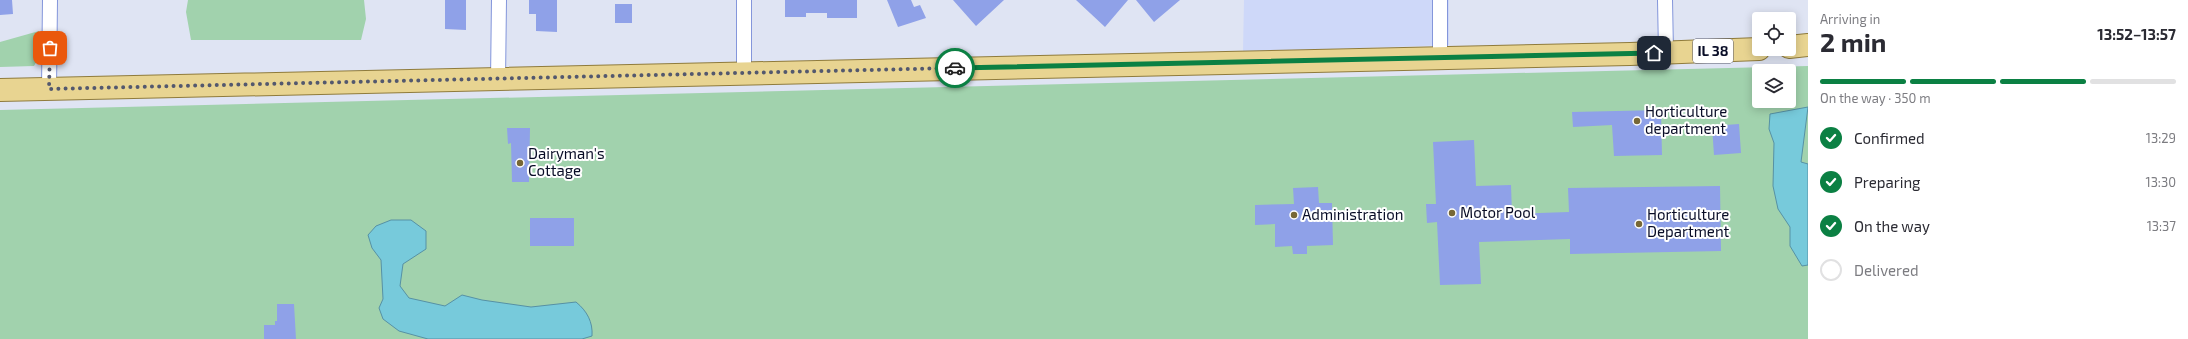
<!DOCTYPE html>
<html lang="en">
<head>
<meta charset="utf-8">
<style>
  body { margin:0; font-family:"Exo 2",sans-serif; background:#f7f7f7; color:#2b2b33; height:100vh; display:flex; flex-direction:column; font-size:15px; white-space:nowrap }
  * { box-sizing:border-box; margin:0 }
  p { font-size:13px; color:#7c7c81 }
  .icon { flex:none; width:22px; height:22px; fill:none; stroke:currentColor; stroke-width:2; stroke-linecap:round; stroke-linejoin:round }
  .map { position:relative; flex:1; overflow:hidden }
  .details { display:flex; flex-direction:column; background:#fff; width:380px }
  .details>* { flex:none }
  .fabs { position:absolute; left:1752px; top:12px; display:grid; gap:8px }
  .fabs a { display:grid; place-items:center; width:44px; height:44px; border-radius:4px; background:#fff; box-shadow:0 2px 10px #0003; font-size:20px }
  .pin { position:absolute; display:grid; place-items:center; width:34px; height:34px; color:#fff; margin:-17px; border-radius:8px; box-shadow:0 2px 6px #0006 }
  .courier { position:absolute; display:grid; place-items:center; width:40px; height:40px; margin:-20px; border:3px solid #0b8043; border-radius:50%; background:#fff; color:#222; box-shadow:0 1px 5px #0007 }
  .overview em { font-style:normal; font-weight:700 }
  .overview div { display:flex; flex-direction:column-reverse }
  .overview { display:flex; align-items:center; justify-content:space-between; height:68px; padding:0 12px }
  h1 { font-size:26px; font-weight:700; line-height:30px }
  .bar { display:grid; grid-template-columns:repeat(4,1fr); gap:6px 4px; align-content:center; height:48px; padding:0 12px }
  .bar i { height:5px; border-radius:3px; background:#e1e1e2 }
  .bar .on { background:#0b8043 }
  .bar p { grid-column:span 4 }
  ol { padding:0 12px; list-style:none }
  li { display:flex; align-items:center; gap:12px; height:44px }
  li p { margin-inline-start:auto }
  li .icon { padding:4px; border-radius:50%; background:#0b8043; color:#fff; stroke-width:4 }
  li:last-child { color:#7c7c81 }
  li i { width:22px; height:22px; border:2px solid #e1e1e2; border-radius:50% }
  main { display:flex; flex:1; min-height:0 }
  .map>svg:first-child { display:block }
</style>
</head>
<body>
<main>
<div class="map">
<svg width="1808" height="339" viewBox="0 0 1808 339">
  <rect width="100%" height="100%" fill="#dfe4f3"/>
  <!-- built -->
  <path fill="#ced8f9" d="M1244,0H1449V45L1243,52Z"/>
  <!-- green -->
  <path fill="#a1d2ad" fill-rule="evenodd" d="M188,0H364L366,19L361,40H191L186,12Z
    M39,31V57L34,66L0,67V42Z
    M1808,66V339H0V110ZM1759,71H1789V101H1759Z"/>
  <!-- water -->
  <path fill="#77cadb" stroke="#5691a5" d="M1808,107L1801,162L1808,164V265L1802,266L1790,246V227L1778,209L1773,186L1774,143L1769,129L1770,114Z
    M391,220H411L426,231V249L403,264L400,286L409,298L445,306L462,295L482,300L531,307L576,302C587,311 593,322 592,336L582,339H428L399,331L383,319L379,308L383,299L381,260L372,248L368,235L376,226Z"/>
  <!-- building -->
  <path fill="#8fa1e8" d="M0,0H12L13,14L0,15Z
    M445,0H466V30L445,29Z
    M529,0H557V32L536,31V14H529Z
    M785,0H857V18H827V13H806V17H785Z
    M887,0H911L914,7L920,5L926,18L898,27Z
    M953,0H1004L976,26Z
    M1076,0H1128L1105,27Z
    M1136,0H1180L1154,22Z
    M615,4H632V23H615Z
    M1661,110L1662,155L1614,156L1612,125L1573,127L1572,112Z
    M1739,124L1741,153L1714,155L1712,126Z
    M507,128H530L529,182H512L511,143L508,144Z
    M1474,140L1476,186L1511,185L1512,214L1569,212L1568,188L1720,186L1721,251L1570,254V239L1479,242L1481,284L1440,285L1437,222L1427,223L1426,204H1436L1433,142Z
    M1318,187L1319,203H1332L1333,245L1307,246V254H1293L1292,246L1275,247V224L1255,225V205L1294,204L1293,188Z
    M530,218H574V246H530Z
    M277,304H294L296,339H264V325H275V321H277Z"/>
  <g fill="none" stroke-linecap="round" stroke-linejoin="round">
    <!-- street casing -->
    <g stroke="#8496db" stroke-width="16">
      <path id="street" d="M1665,0L1666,52
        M1440,57V0
        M744,74V0
        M498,80L499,0
        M49,89L50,0"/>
    </g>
    <!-- primary casing -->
    <g stroke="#8f7b3c" stroke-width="24">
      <path id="primary" d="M1789,47L1808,45
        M0,90L1630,54L1759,49"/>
    </g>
    <!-- street -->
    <use href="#street" stroke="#fff" stroke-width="14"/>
    <!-- primary -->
    <use href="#primary" stroke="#e8d491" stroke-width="22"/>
  </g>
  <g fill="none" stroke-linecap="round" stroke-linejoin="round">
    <!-- done -->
    <path stroke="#53586e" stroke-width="4" stroke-dasharray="0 7.2" d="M50,48L49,89L955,68"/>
    <!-- route -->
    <path stroke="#0b8043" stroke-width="5" d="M955,68L1654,53"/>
  </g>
  <!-- markers -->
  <g fill="#776735" stroke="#fff" stroke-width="1.5">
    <circle cx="1637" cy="121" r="4"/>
    <circle cx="520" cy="163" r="4"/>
    <circle cx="1452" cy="213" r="4"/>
    <circle cx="1294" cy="215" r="4"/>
    <circle cx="1639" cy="224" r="4"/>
  </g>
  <g text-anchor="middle" stroke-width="4" stroke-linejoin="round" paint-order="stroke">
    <!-- shield labels -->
    <rect fill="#fff" stroke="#525567" stroke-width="1" x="1693" y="39" width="40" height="24" rx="3"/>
    <g font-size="14" font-weight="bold" fill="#080c26">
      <text x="1713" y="56">IL 38</text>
    </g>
    <!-- poi labels -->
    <g font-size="15" fill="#080c26" stroke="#fff" text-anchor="start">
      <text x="1645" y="117">Horticulture<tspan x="1645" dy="17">department</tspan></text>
      <text x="528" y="159">Dairyman's<tspan x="528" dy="17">Cottage</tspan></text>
      <text x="1460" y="218">Motor Pool</text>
      <text x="1302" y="220">Administration</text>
      <text x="1647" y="220">Horticulture<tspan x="1647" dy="17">Department</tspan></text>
    </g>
  </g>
</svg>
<div class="fabs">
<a><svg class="icon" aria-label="locate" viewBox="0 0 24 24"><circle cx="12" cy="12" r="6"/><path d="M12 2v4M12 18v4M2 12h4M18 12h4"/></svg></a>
<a><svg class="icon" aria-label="layers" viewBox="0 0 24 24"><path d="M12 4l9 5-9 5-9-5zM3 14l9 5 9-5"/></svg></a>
</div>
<div class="pin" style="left:50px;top:48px;background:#ea580c"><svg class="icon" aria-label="bag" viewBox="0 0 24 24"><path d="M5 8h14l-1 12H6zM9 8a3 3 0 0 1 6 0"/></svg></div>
<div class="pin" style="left:1654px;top:53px;background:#1f2937"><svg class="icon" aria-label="home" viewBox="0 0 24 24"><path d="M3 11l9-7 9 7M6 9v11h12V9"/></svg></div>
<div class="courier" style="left:955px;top:68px"><svg class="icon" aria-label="car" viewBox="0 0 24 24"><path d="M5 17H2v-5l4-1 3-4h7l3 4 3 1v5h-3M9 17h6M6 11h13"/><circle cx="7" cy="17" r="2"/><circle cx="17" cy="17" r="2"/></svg></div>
</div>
<section class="details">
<div class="overview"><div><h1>2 min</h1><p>Arriving in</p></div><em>13:52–13:57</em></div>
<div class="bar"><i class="on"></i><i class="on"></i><i class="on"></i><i></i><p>On the way · 350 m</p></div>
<ol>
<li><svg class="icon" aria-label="check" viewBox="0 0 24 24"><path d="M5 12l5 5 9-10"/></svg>Confirmed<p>13:29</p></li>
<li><svg class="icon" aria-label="check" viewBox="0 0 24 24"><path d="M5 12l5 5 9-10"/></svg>Preparing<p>13:30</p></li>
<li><svg class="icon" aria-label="check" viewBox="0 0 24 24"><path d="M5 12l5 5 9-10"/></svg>On the way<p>13:37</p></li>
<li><i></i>Delivered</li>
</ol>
</section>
</main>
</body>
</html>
